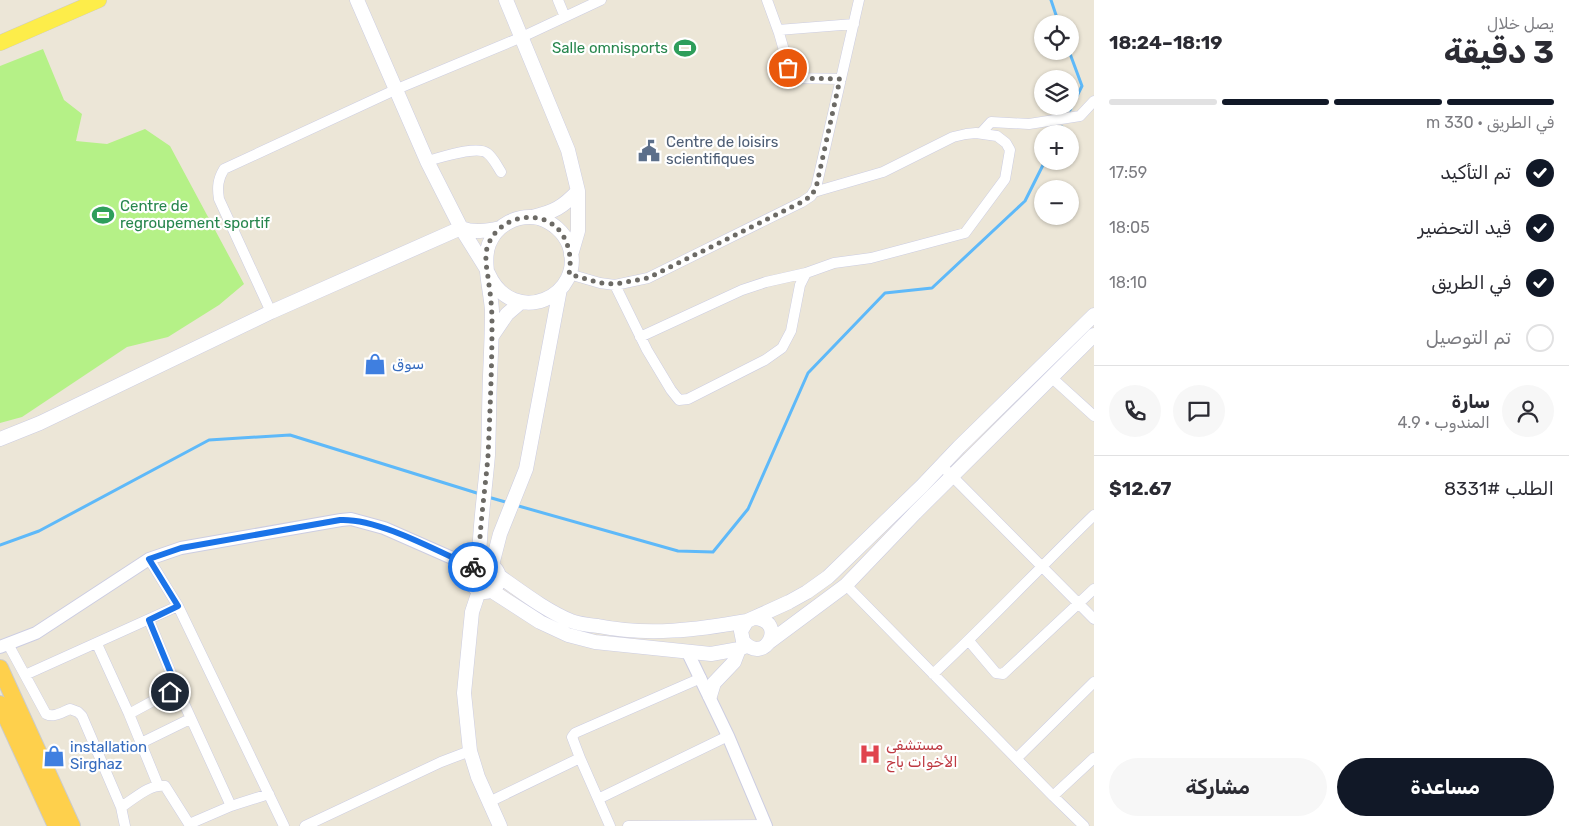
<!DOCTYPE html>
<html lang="ar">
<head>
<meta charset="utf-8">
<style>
  body { margin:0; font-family:Rubik,"Noto Naskh Arabic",sans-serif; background:#f7f7f7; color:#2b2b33; direction:rtl; height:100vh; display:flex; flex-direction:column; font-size:19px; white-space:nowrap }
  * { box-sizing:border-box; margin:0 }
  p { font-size:16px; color:#7c7c81 }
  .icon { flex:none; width:28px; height:28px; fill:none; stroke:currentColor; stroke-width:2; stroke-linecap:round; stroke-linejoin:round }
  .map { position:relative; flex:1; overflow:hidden; direction:ltr }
  .details { display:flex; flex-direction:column; background:#fff; width:475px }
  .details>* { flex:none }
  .buttons { position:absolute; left:1034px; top:15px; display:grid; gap:10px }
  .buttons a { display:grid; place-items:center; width:45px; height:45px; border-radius:50%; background:#fff; box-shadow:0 1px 4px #0004; font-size:25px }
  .pin { position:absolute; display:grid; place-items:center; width:42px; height:42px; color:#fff; margin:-21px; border:2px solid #fff; border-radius:50%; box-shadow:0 1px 5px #0007 }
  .courier { position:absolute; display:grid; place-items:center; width:50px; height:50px; margin:-25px; border:4px solid #1a73e8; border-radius:50%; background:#fff; color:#222; box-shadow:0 1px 6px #0007 }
  .overview em { font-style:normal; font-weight:700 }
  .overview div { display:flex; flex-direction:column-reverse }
  .overview { display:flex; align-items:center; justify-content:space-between; height:85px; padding:0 15px }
  h1 { font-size:32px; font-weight:700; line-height:38px }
  .bar { display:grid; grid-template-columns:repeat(4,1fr); gap:8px 5px; align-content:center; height:60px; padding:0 15px }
  .bar i { height:6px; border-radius:4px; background:#e1e1e2 }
  .bar .current { background:#111827 }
  .bar p { grid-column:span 4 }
  .line { display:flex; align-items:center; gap:12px; padding:0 15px; border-top:1px solid #e1e1e2 }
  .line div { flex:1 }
  .round { display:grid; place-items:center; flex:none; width:52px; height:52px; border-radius:26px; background:#f7f7f7 }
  ol { padding:0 15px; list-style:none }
  li { display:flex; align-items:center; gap:15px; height:55px }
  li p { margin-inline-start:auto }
  li .icon { padding:5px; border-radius:50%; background:#111827; color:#fff; stroke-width:4 }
  li:last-child { color:#7c7c81 }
  li i { width:28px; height:28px; border:2px solid #e1e1e2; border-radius:50% }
  .button { display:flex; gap:10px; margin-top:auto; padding:10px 15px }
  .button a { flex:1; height:58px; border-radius:30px; background:#111827; color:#fff; font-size:20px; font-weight:700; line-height:58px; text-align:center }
  .button a+a { background:#f7f7f7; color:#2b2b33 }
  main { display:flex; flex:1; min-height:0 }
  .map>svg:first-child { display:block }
</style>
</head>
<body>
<main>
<section class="details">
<div class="overview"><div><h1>3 دقيقة</h1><p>يصل خلال</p></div><em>18:19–18:24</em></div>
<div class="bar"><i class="current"></i><i class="current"></i><i class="current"></i><i></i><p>في الطريق · 330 m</p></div>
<ol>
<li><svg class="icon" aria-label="check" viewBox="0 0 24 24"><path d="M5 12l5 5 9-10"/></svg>تم التأكيد<p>17:59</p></li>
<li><svg class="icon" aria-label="check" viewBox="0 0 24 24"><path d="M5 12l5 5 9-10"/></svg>قيد التحضير<p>18:05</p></li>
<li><svg class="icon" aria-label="check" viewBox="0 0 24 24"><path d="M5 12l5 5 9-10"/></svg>في الطريق<p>18:10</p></li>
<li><i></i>تم التوصيل</li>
</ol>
<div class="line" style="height:90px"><a class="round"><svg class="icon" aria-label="person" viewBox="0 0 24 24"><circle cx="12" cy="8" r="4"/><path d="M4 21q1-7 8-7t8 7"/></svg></a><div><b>سارة</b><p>المندوب · 4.9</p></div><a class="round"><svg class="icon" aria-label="chat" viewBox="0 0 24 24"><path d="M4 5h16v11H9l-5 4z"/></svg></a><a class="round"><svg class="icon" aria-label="phone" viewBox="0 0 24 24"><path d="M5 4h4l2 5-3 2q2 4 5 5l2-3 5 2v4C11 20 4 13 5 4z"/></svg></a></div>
<div class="line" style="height:65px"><div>الطلب #8331</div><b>$12.67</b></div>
<div class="button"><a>مساعدة</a><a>مشاركة</a></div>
</section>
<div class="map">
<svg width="1094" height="826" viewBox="0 0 1094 826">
  <rect width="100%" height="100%" fill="#ece6d7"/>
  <!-- pitch -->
  <path fill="#b5f187" d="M43,49L64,100L82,114L76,141L107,144L145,129L170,146L244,284L219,305L168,337L127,347L22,417L0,423V66Z"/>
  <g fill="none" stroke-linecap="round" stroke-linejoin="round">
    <!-- stream -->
    <path stroke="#5eb9f9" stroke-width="3" d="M1051,0L1059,24
      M1069,51L1082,86L1070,110
      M1058,134L1062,127
      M488,497L509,503
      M515,505L678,551L713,552L748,509L808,373L885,293L932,288L1025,201L1045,161
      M0,545L39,531L209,440L290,435L480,494"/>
    <!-- minor casing -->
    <g stroke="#cccde2" stroke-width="11">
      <path id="minor" d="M558,0L565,17
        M767,0L779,33L792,78L841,79
        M778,30L854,24
        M981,133L991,122L1029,124L1080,116L1094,101
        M427,161C440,158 476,145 487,153C493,157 497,166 501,172
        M569,274L600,283L615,285L648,278L802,202L811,196L816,188L859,0
        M615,285L647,350L671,390L679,400L688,399L765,360L782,348L791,331L800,285L806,273L834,263L871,258L965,233L1005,179L1010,150L1006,143L997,136L976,133L966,134L953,137L883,172L814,192
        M271,312L219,199C217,187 218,179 224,169L397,89L522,37L601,0
        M640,337L742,290L766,282L806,273
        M1051,377L1094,416
        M942,466L1094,619
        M149,559L178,606L284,826
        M846,585L1053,796L1084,826
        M149,620L177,688
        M969,641L996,673L1003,674L1094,589
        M8,644L46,714C54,718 62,712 70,709L78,712L82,716L121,807C133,800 150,783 165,786L189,824L231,806L269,794
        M97,644L129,714L177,688L231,806
        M933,674C988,623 1040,567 1094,515
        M25,675L178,606
        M129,714L158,785
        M141,743L190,719
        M1017,758L1094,682
        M1053,796L1094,758
        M598,799L728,736
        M489,802L580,758
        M121,807L125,826
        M305,826L441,762L470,751
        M610,826L580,758L572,737L575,733L701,678
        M628,826L765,825"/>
    </g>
    <!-- tertiary casing -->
    <g stroke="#cccde2" stroke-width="14">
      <path id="tertiary" d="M0,647L36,633L149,559L181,548L341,520L351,519L384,528L475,568
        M688,653L728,736L766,826"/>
    </g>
    <!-- secondary casing -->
    <g stroke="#cccde2" stroke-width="15">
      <path id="secondary" d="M357,0L427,161L461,228L486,268
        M506,0L568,150L578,191V231L571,255
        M532,217C554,212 563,207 578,191
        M492,336L507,314L521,302
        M0,439L40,423L271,312L461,228C474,233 486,231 500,228
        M471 578a14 14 0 1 1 28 0a14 14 0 1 1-28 0Z
        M479,565C479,528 485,492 488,455C489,429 489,402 490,376C491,354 492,333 492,311C491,291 482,261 489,244C497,224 518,214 539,218C552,222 564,232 569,245C587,296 513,330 488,273
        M492,565L500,534L526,469L560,289
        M499,576C522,592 545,610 571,621C579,624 589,625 598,626C648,636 697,630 747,621
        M479,591L472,612L464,693L470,751L478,777L500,826
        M492,591L540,622L568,635L595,642L711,654L739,649L746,646
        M755,618C788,621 765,667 743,641L741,631L747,621L789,602L807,592L828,577L922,486L959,447L1094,315
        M768,643L846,585L915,513L1094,335
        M710,696L714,683L734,662L739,649"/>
    </g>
    <!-- primary casing -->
    <g stroke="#cbcbcb" stroke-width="16">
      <path id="primary" d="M0,43L99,0"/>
    </g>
    <!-- trunk casing -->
    <g stroke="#cbcbcb" stroke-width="18">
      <path id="trunk" d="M0,668L72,826
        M0,704L56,826"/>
    </g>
    <!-- minor -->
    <use href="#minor" stroke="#fff" stroke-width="10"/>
    <!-- tertiary -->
    <use href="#tertiary" stroke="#fff" stroke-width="12"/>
    <!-- secondary -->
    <use href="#secondary" stroke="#fff" stroke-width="14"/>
    <!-- primary -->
    <use href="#primary" stroke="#fded4a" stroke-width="15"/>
    <!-- trunk -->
    <use href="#trunk" stroke="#fed04c" stroke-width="16"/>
  </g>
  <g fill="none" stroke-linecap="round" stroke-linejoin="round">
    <!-- done -->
    <path stroke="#6c6a65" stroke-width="5" stroke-dasharray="0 9" d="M473,567L476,568L479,565C479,529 485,492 488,456C490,412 492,367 492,323C492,311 491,298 489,285C488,273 484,261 487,248C492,232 506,220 523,218C557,213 575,243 569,274L600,283L615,284L648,278L802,202L811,196L816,188L840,79L792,78L788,68"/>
    <!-- route -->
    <path stroke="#1a73e8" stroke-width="6" d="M170,692L177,688L149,620L178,606L149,559L181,548L340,520C378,518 437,551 473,567"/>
  </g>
  <!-- icons -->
  <defs>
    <g id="stadium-bare" transform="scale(1.725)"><path d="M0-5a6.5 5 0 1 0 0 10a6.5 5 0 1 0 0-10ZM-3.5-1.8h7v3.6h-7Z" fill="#2e9e5b" stroke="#fff" stroke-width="2.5" paint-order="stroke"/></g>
    <g id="civic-bare" transform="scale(1.725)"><path d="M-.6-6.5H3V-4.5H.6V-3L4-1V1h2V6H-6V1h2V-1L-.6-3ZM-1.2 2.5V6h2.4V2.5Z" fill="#5c6f8a" stroke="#fff" stroke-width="2.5" paint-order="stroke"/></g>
    <g id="shop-bare" transform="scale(1.725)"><path d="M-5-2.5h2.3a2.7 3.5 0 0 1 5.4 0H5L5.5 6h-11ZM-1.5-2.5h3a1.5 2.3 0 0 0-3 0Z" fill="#3f7fe0" stroke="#fff" stroke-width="2.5" paint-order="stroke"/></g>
    <g id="hospital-bare" transform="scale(1.725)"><path d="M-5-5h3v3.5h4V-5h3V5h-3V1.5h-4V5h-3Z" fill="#e0444e" stroke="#fff" stroke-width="2.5" paint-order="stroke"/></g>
  </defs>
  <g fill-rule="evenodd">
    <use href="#stadium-bare" x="685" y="48"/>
    <use href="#civic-bare" x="649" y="151"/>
    <use href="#stadium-bare" x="103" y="215"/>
    <use href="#shop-bare" x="375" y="364"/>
    <use href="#hospital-bare" x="870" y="754"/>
    <use href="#shop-bare" x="54" y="756"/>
  </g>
  <g text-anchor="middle" stroke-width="4.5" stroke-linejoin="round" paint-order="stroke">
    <!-- leisure labels -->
    <g font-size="15" fill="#27864d" stroke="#fff" text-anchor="end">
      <text x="668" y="53">Salle omnisports</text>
      <text x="120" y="211" text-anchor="start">Centre de<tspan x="120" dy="17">regroupement sportif</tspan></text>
    </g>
    <!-- service labels -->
    <g font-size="15" fill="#4e5e75" stroke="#fff" text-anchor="start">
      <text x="666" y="147">Centre de loisirs<tspan x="666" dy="17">scientifiques</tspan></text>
    </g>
    <!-- shop labels -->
    <g font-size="15" fill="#366cbe" stroke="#fff" text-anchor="start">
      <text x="392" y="369">سوق</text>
      <text x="70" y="752">installation<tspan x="70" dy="17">Sirghaz</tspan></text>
    </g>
    <!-- health labels -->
    <g font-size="15" fill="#be3a42" stroke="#fff" text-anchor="start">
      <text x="886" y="750">مستشفى<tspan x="886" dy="17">الأخوات باج</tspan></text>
    </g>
  </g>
</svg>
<div class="buttons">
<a><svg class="icon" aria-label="locate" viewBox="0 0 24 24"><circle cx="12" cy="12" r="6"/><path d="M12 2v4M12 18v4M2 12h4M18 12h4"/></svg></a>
<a><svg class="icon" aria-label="layers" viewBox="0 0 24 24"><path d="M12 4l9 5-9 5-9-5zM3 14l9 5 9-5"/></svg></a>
<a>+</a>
<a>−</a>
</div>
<div class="pin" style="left:788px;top:68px;background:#ea580c"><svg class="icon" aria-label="bag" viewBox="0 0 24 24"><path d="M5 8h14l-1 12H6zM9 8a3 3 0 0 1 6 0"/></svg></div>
<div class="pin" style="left:170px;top:692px;background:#1f2937"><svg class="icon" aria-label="home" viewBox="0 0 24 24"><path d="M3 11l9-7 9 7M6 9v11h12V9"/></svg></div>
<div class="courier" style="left:473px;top:567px"><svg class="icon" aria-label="bike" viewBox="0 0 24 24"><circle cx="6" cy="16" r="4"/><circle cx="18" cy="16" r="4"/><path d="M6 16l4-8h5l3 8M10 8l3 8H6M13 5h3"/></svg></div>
</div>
</main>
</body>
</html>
